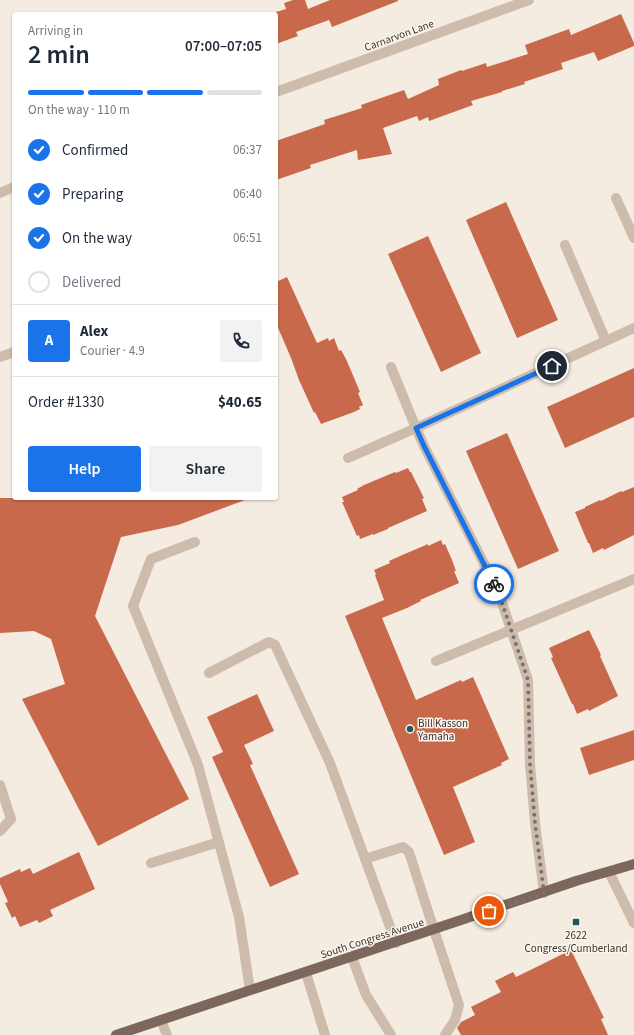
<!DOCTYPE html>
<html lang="en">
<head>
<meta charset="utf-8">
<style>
  body { margin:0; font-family:"Source Sans 3",sans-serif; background:#f2f2f3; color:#1f2937; height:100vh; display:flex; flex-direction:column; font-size:15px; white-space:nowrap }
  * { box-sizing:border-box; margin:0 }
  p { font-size:13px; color:#747a83 }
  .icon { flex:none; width:22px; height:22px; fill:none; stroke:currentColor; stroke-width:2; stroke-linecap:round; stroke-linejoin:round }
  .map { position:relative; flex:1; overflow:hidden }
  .sheet { position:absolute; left:12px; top:12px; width:266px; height:488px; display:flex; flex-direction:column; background:#fff; border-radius:4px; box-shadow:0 1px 3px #0004 }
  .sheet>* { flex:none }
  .pin { position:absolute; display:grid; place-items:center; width:34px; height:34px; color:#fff; margin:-17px; border:2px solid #fff; border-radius:50%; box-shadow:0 1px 4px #0007 }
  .courier { position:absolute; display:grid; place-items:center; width:40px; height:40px; margin:-20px; border:3px solid #1a73e8; border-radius:50%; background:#fff; color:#222; box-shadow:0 1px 5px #0007 }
  .overview em { font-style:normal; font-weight:600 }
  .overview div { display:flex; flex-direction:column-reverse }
  .overview { display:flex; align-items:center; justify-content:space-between; height:68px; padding:0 16px }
  h1 { font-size:26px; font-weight:600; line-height:30px }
  .bar { display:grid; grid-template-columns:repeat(4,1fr); gap:6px 4px; align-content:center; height:48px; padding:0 16px }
  .bar i { height:5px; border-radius:3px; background:#e0e1e3 }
  .bar .on { background:#1a73e8 }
  .bar p { grid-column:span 4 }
  .line { display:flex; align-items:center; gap:10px; padding:0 16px; border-top:1px solid #e0e1e3 }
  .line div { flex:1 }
  .round { display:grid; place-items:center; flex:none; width:42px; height:42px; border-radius:4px; background:#f2f2f3 }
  ol { padding:0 16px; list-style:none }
  li { display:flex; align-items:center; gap:12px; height:44px }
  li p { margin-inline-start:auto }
  li .icon { padding:4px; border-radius:50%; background:#1a73e8; color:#fff; stroke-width:4 }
  li:last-child { color:#747a83 }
  li i { width:22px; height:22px; border:2px solid #e0e1e3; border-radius:50% }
  .action { display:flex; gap:8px; margin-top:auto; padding:8px 16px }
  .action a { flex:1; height:46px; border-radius:4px; background:#1a73e8; color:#fff; font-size:16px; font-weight:600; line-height:46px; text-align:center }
  .action a+a { background:#f2f2f3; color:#1f2937 }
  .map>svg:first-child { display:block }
</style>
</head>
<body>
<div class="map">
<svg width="634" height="1035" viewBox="0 0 634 1035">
  <rect width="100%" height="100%" fill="#f4ebe1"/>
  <!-- building -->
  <path fill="#c8694b" d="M293,0H305L308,9L330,0H398V1L332,27L329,20L296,32L298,36L276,44V12L286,9L284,3Z
    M621,14L634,43V46L598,61L594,52L561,63L563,69L524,82L525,84L502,91V92L471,101L473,105L429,121L428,117L419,121L417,116L383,128L392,154L358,160L357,150L310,165L311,168L276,180V141L325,124L324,120L362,108L361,105L404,90L408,99L439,85L438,79L461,70L462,71L486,63L487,67L528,54L525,45L569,29L571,35Z
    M506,202L558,320L517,338L466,220Z
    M428,236L481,353L441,372L388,254Z
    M287,277L317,343L328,338L329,341L334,338L339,351L341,350L346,359L360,392L358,393L363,405L359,407L360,409L354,412L321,424L315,412L314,413L299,380L291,358L276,323V282Z
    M634,368V417L565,448L547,407Z
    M507,433L559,551L518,569L466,451Z
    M408,468L410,472H411L424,498L422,499L427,511L388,528V529L373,535V534L360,539L359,535L357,536L342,502H344L342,497L358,490L357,489L364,485L395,472L396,473Z
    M634,487V535L604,550L603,548L593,553L589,543H588L575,512L585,508V507L600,500L601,501L621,491L622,492Z
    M0,498H245V500L178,525L121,537L95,616L189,799L98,846L22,699L65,684L51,639L34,631L0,633Z
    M441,540L443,545L445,544L452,560L456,571H454L459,583L420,600L421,601L407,608L382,618L416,700L461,680L462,682L473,677L509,759L501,763L502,765L453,787L475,842L444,855L345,616L384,600L375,575L376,574L374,570L390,563L389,561L400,556L428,544V546Z
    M589,630L601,655L600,656L618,696L589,711L588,709L577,714L573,704H572L551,658L553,657L549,648Z
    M257,694L274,731L244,745L253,764L250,765L299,874L270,887L212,757L223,752L207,717Z
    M634,730V760L589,775L580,748Z
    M79,852L95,889L50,910L53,916L39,923L37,920L20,927L15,916L12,918L5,903L8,902L0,884V878L20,869L21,872L30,868L33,874Z
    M571,950L604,1018L601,1019L608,1035H461L457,1028L461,1022L475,1015L471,1007L501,992L495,981L513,972L516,977Z"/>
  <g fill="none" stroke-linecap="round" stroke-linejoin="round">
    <!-- minor -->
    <path stroke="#cdbbac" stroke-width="10" d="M276,92L529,0
      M0,193L14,187
      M616,198L634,238
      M565,245L606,341
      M0,357L14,352
      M348,458L416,428L391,367
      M195,542L151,559L133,606L198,765L239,917L250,990
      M436,661L634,579
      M209,673L269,642L275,645L330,763L396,943
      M0,785L11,819L0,831
      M365,859L403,847L409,852L434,930L459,1005L455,1020L445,1035
      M151,863L219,842
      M609,872L634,923
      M544,893L535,823L530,764L528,680L498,591L424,446L416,428L634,328
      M352,957L366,995L391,1035
      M306,973L325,1035
      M161,1020L167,1035"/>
    <!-- major -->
    <path stroke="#7d675c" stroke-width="10" d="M116,1035C270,984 423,933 576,881C595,875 615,870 634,864"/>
  </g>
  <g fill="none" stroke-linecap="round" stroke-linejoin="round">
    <!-- done -->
    <path stroke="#7c716b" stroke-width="4" stroke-dasharray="0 7.2" d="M489,911L544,893L535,823L530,764L528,680L498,591L494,584"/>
    <!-- route -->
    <path stroke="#1a73e8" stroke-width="5" d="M494,584L424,446L416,428L552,366"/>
  </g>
  <!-- markers -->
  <g fill="#1f5a5e" stroke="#fbf5ee" stroke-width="1.5">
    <circle cx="410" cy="729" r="4"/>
    <rect x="572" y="918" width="8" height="8" rx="2"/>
  </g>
  <g text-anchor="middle" stroke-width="3" stroke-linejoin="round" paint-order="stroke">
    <!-- street labels -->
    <g font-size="11" fill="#3b302b" stroke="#fbf5ee">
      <text transform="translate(399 35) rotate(-20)" y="4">Carnarvon Lane</text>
      <text transform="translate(372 938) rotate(-18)" y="4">South Congress Avenue</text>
    </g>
    <!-- poi labels -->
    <g font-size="11" fill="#3b302b" stroke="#fbf5ee" text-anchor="start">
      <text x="418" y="727">Bill Kasson<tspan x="418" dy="13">Yamaha</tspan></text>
      <text x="576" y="939" text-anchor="middle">2622<tspan x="576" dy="13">Congress/Cumberland</tspan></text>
    </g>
  </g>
</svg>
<div class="pin" style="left:489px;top:911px;background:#ea580c"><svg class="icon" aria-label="bag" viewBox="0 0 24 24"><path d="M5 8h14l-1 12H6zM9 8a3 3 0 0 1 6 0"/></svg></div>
<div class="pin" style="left:552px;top:366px;background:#1f2937"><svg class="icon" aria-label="home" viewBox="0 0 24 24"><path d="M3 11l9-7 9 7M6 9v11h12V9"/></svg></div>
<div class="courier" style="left:494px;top:584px"><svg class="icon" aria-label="bike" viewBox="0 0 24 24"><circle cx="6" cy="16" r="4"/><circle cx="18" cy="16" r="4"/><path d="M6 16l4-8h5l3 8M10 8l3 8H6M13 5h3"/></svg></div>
<section class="sheet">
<div class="overview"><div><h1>2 min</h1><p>Arriving in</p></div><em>07:00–07:05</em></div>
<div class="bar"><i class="on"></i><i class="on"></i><i class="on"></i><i></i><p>On the way · 110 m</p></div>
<ol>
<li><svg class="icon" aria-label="check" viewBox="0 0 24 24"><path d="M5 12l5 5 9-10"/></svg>Confirmed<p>06:37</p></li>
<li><svg class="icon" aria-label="check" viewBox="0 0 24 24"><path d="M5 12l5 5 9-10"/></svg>Preparing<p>06:40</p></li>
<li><svg class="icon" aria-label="check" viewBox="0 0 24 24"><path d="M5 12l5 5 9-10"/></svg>On the way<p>06:51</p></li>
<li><i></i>Delivered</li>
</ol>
<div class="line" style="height:72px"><b class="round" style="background:#1a73e8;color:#fff">A</b><div><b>Alex</b><p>Courier · 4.9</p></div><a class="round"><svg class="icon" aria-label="phone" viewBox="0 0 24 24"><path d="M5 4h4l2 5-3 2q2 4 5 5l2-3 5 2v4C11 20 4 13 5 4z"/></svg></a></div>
<div class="line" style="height:52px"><div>Order #1330</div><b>$40.65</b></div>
<div class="action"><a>Help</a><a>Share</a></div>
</section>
</div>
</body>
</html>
